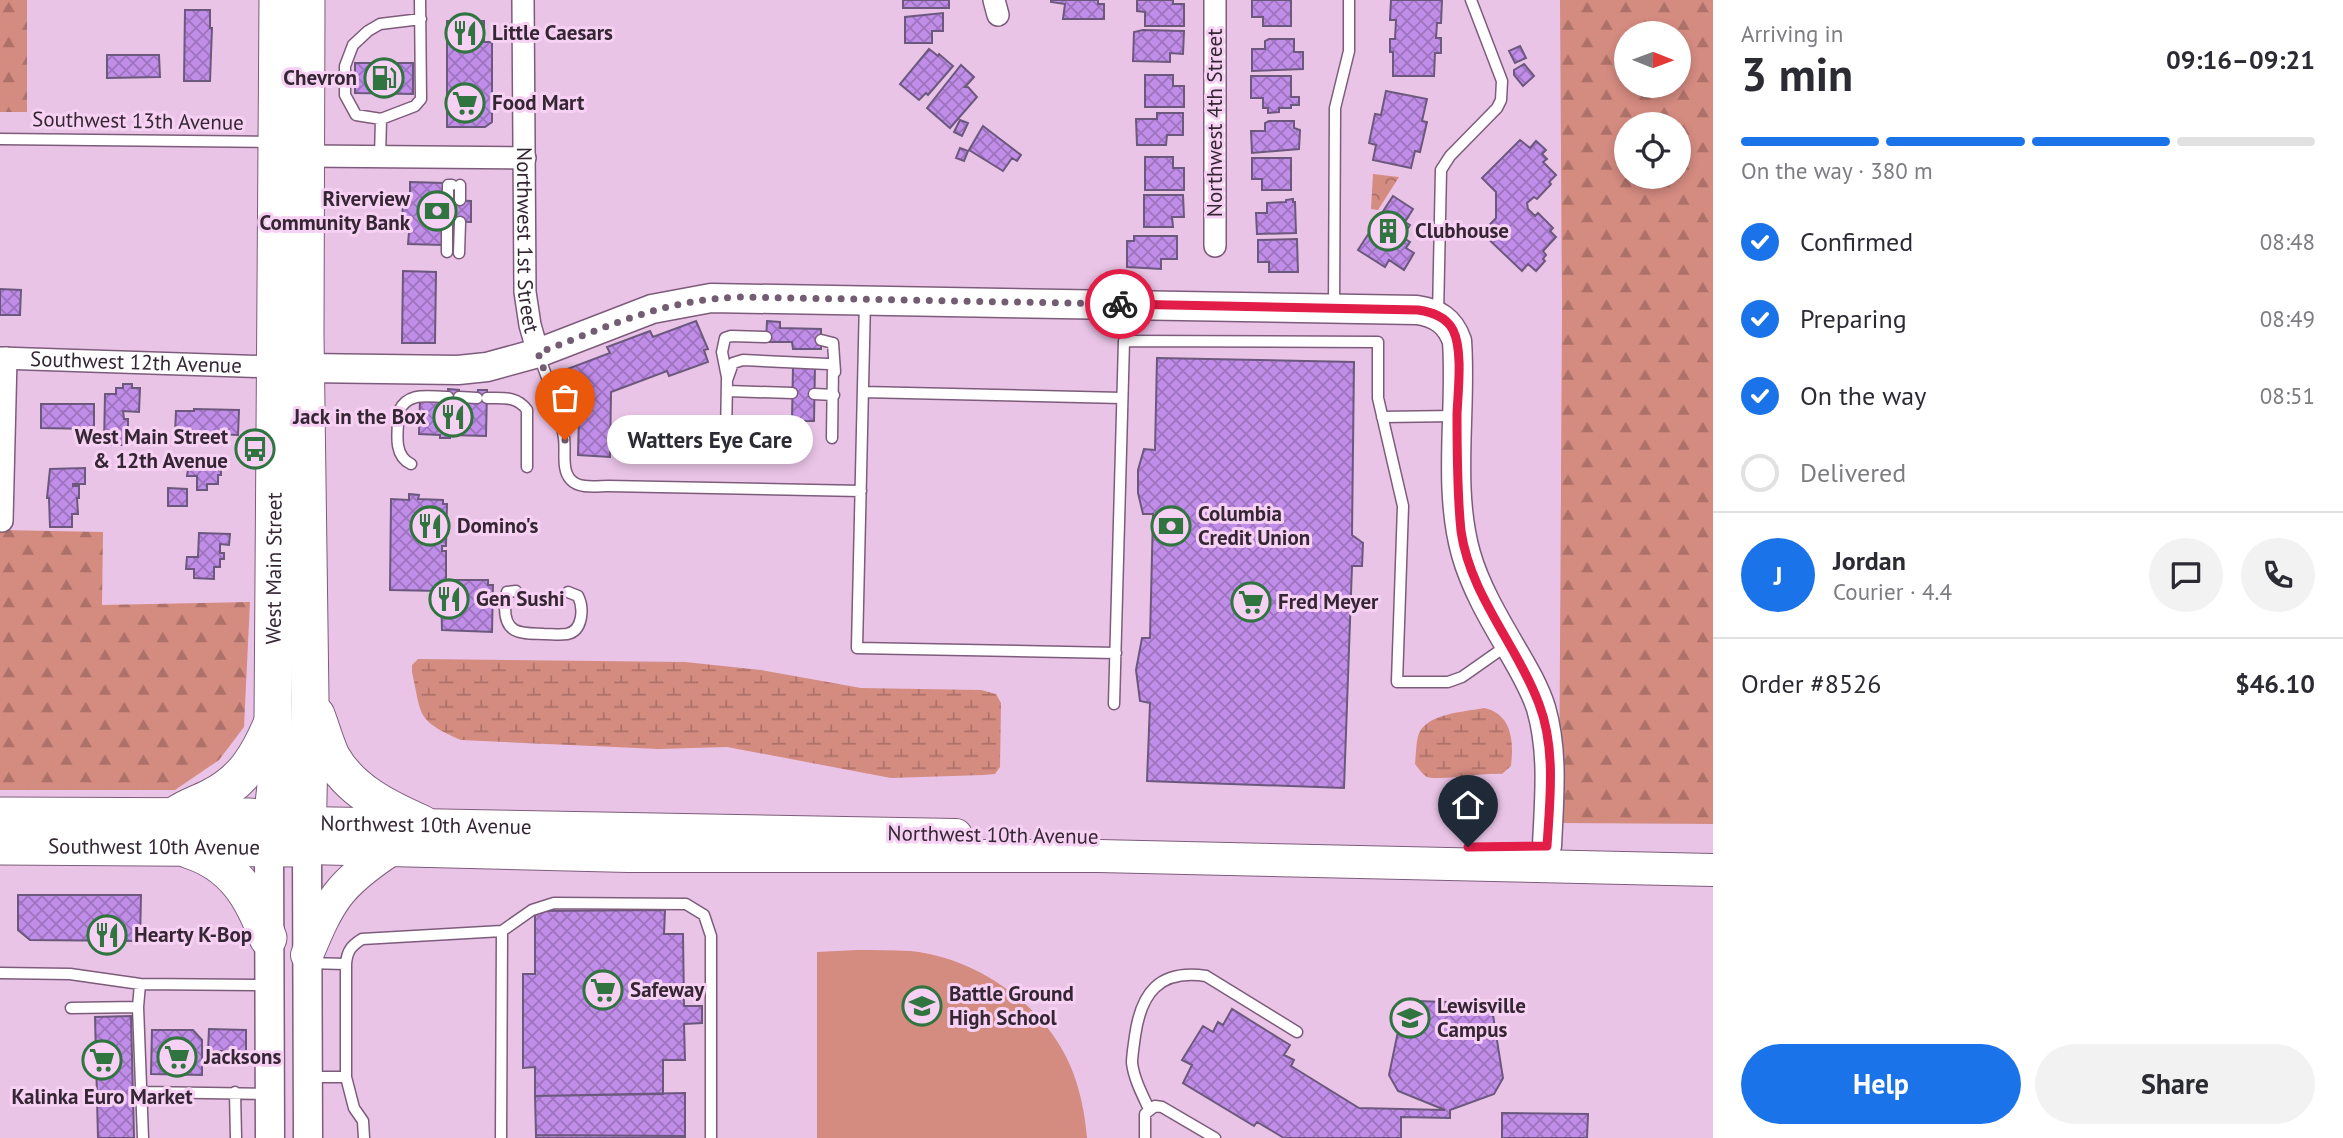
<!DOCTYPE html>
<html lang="en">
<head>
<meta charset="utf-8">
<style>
  body { margin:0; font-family:"PT Sans",sans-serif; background:#f2f2f3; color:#2b2b33; height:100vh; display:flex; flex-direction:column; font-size:26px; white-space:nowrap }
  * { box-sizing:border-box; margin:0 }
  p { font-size:23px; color:#7c7c81 }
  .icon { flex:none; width:38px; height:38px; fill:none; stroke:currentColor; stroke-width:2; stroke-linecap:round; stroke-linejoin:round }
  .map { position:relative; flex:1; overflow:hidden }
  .details { display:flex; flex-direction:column; background:#fff; width:630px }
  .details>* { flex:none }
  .needle { width:46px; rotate:91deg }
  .controls { position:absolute; left:1614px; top:21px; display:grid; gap:14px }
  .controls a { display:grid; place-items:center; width:77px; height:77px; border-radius:50%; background:#fff; box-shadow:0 4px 10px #0003; font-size:35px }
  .pin { position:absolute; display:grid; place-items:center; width:60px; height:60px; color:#fff; margin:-72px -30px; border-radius:50% 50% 50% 0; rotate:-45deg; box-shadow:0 0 7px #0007 }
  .pin .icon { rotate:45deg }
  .courier { position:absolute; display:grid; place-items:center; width:70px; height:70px; margin:-35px; border:5px solid #e11d48; border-radius:50%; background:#fff; color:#222; box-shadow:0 2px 9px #0007 }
  .bubble { position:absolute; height:49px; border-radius:24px; background:#fff; box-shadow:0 4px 10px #0003; font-size:23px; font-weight:700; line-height:49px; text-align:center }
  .overview em { font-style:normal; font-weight:700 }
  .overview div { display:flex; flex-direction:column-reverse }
  .overview { display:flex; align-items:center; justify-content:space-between; height:119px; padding:0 28px }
  h1 { font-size:46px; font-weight:700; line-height:52px }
  .bar { display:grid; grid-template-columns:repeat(4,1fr); gap:10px 7px; align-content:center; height:84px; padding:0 28px }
  .bar i { height:9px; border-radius:5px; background:#e1e1e2 }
  .bar .on { background:#1a73e8 }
  .bar p { grid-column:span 4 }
  .line { display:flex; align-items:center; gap:18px; padding:0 28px; border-top:2px solid #e1e1e2 }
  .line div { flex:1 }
  .round { display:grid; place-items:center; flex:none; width:74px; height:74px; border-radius:37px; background:#f2f2f3 }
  ol { padding:0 28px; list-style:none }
  li { display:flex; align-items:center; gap:21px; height:77px }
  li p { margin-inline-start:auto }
  li .icon { padding:7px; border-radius:50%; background:#1a73e8; color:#fff; stroke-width:4 }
  li:last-child { color:#7c7c81 }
  li i { width:38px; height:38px; border:4px solid #e1e1e2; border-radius:50% }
  .action { display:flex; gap:14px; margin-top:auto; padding:14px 28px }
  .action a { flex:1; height:80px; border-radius:42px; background:#1a73e8; color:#fff; font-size:28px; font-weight:700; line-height:80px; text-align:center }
  .action a+a { background:#f2f2f3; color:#2b2b33 }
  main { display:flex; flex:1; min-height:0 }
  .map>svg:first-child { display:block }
</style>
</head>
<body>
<main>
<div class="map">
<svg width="1713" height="1138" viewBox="0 0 1713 1138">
  <defs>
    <pattern id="forest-firs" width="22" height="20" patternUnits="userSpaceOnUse" patternTransform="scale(1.75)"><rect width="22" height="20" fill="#d48b80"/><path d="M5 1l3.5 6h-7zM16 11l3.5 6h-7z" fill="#ad7169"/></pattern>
    <pattern id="wetland-marsh" width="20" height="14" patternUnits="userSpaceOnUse" patternTransform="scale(1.75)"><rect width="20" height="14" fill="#d48b80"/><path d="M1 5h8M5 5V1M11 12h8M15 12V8" fill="none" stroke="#ad7169"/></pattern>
    <pattern id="park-crowns" width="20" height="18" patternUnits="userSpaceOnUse" patternTransform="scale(1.75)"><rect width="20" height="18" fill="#d48b80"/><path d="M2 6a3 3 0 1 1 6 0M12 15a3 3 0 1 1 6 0" fill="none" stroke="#ad7169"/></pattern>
    <pattern id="building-cross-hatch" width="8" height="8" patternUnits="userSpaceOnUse" patternTransform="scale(1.75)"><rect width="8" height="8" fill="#c08de9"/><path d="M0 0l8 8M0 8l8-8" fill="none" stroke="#9d73bd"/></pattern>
  </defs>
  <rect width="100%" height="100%" fill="#eac4e7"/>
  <!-- forest -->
  <path fill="url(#forest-firs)" fill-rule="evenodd" d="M0,0H27V112H0Z
    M1560,0H1713V824L1559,823L1562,307ZM1626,33H1678V86H1626ZM1626,124H1678V177H1626Z
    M0,530L103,532L102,605L250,602L244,727L219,760L175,790H0Z"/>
  <!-- wetland -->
  <path fill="url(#wetland-marsh)" d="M418,659L685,662L761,670L861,688L981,690L996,694L1001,703L1000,767L995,774L983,775L891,778L727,747L659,749L461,740C416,720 422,717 412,672V665Z
    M1484,708C1512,714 1514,741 1511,766L1502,774C1485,772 1438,781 1427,777C1422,774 1419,769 1415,764C1416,755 1416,744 1418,736C1425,713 1465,712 1484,708Z"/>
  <!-- park -->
  <path fill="url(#park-crowns)" d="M1373,174L1399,177L1378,210L1371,209Z"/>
  <!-- garden -->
  <path fill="#d48b80" d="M857,950C874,950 893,950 910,951C976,957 1044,1005 1070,1065C1080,1088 1085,1114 1087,1138H817V952Z"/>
  <!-- building -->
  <path fill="url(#building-cross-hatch)" stroke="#6c587d" stroke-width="2" d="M903,0H949V8H903Z
    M1051,0H1098V4H1104V19H1063L1065,4L1051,2Z
    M1137,0H1173V4H1184V26H1145V12L1137,11Z
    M1252,0H1291V26H1263V17H1252Z
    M1391,0H1442L1441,23H1437L1436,38H1441V53H1435L1434,76H1393V52H1390V39H1395L1396,20H1390Z
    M185,10H210V28H212L210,81H184Z
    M943,13V31H932V43H905V17Z
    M447,21H484V42H492V122L485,127H447Z
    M1143,30L1184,31L1183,54L1170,53V62L1133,61L1134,32Z
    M1269,39H1294V52H1303V69L1252,71V49H1265V41Z
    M1520,46L1526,58L1515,63L1509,51Z
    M929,49L938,56L939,54L953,66L928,95L926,93L919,100L900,84Z
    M107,55H159L160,77L107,78Z
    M355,63H413V94L355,93Z
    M1524,64L1534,76L1523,86L1514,75V70Z
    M961,65L974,77L965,87H968L977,97L950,128L927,108Z
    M1145,75H1173V86H1184V107H1145Z
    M1251,76H1291V97H1299V105H1291V108H1279V112L1268,113V108H1263V98H1251Z
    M1386,91L1427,99L1422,121L1427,122L1420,152L1415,151L1411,168L1373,160L1376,145L1369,143L1375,114L1381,115Z
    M1157,113H1183V135H1167L1166,145H1137L1136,119H1157Z
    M960,120L968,123L962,136L954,132Z
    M1269,121H1294V128L1300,130L1299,149L1252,153L1251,131H1265V123Z
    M983,126L1021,155L1017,161L1012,158L1003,171L969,150Z
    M1520,140L1530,148L1536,141L1546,150L1542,154L1547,159L1543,162L1556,175L1549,182L1551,184L1537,199L1534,197L1527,203L1528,209L1535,216L1538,213L1553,228L1550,231L1556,237L1543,251L1546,255L1543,259L1545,261L1536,271L1528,264L1522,271L1482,233L1496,218V192L1482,178Z
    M960,148L968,151L964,161L956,158Z
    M1145,157H1173V168H1184V190H1145Z
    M1252,158H1291V190H1262V179H1252Z
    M410,182L445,183V200L471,201V222L444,221L443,245L408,244L409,232H402L403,195L410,196Z
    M1144,195H1183L1184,217H1172L1173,227H1144Z
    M1393,196L1413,209L1405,222L1410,225L1402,237L1410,242L1406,248L1414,253L1404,270L1389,260L1385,267L1358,250Z
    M1293,199V202H1295L1296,233L1257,234L1256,213H1267V203L1286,202V200Z
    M1134,236H1177V259H1161V269L1127,267V241H1134Z
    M1297,239L1298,272H1269V262H1258V240Z
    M403,271L436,272L435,343H402Z
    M0,289L21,290L20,315H0Z
    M696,321L708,349L704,350L708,362L669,376L667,371L611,392L610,457L578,455L579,414L562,371L610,353L607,347L650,331L653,337Z
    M767,321L780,322V328L821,329V349H793L792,342H766Z
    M1157,358L1354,362L1352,535L1363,543L1362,566H1352L1344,788L1147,781L1150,703L1140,701L1136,670L1142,638H1150L1153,514H1143L1138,493V470L1144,449L1155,450Z
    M793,366H815L814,421H792Z
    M123,384H132V388H140L139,412L123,411L124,419H128V429H124L123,445H104L105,394H116V388H123Z
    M448,389L459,390V400L477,401L478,390H487L486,436L450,435V438H440V435L419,434L420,399L448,400Z
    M41,404H94V429L41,428Z
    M194,409L239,410L238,435L216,434V440L188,439V433H175L176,411H194Z
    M190,457L221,458V475H218V484H207V490H197V476H187Z
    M85,468V484H73V486H79V498H77L78,514H72V527H50L49,498H47L50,469Z
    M168,488L187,489V506H168Z
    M409,494L419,495L418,499L443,500V504H447L446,546H442V551H446V580H488V585H493L492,632L442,630L441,591L390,590L391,499L409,500Z
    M199,533L230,534L229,545L220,544V553H224V559H220V567H214V579L194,578V569H186L187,557H198Z
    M18,895H141L140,941L30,940L18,930Z
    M665,910L664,934H683L684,1006H702V1023L684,1024L685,1060H663V1094L535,1096V1067L523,1068V974H535V911Z
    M1415,1001L1481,1003L1493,1015L1503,1078L1494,1094L1450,1110V1118L1401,1117V1138H1284L1257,1122L1254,1126L1183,1083L1192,1065L1182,1060L1203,1026L1213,1032L1218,1022L1223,1025L1232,1009L1290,1045L1284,1055L1294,1060L1291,1066L1359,1108L1445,1110L1398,1091L1389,1075L1402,1012Z
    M131,1016L134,1138H98L95,1017Z
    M209,1029L246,1030V1051H208Z
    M152,1030H193L202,1040V1075L151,1074Z
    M685,1093V1136L536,1135L535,1096Z
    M1502,1113L1588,1114L1587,1138H1502Z
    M536,1135L685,1136V1138H536Z"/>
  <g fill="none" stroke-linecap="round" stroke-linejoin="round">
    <!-- lane casing -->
    <g stroke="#7d5c7b" stroke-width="13">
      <path id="lane" d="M381,119L356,115L345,95V66L353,45L368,31L380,24L421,19
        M0,139L270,142
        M380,157L381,119L415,106L421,99L420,0
        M448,200V185H452
        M460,200V185
        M447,252V221
        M459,253L460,222
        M865,300L857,648L1116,653
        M1334,309L1335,108L1349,51V0
        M1438,315L1441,170L1450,156L1497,108L1501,100L1502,81L1471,0
        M821,340L833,343L835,372
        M538,353C548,381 560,409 564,438C566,451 561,470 571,480C579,489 597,486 608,486L861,491
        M727,377L722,352L725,338L731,336L766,337
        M727,391L792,393
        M863,392L1122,398
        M814,394L834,395
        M459,397L477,398
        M487,398C503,398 517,396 527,410V467
        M1382,417L1455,416
        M726,437L727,380L733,363L743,360L828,364L833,366L832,438
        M411,464C392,455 398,430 399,411C408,391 429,397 448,397
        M516,591L507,592C505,598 505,602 505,608C505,636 524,633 544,634C551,634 560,635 567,634C583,631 584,608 578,596L568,592
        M1114,704L1124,341L1378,342V398L1403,506L1397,682H1448L1462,677L1509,644
        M502,931L532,910L554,903L686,904L704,915L711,936V1138
        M307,963L346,964
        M0,973L70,974L140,984L269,985
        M140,984L138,1007L143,1138
        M71,1008L138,1007
        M310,1077H346
        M141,1092L269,1094
        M235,1092L236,1138
        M1149,1109C1142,1094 1134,1079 1132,1063C1132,1055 1134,1044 1135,1036C1141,993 1159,969 1206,976L1297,1032
        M364,1138L363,1121L354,1108L346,1077V964C347,951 351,946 362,939L502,931L501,1138
        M1145,1138V1114L1155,1106L1162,1107L1215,1138"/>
    </g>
    <!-- street casing -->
    <g stroke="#7d5c7b" stroke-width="24">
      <g id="street">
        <path id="s1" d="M523,0L525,292L530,325L538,353"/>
        <path d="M994,0L998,15"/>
        <path d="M306,156L525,158"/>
        <path d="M1215,246V0"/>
        <path id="s2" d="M0,358L274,367"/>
        <path d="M2,521L6,358"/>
      </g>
    </g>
    <!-- secondary casing -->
    <g stroke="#7d5c7b" stroke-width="31">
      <path id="secondary" d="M306,368L458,370L487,367L538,353L652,309L711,298L1417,310C1437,313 1450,321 1457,341C1462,409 1447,487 1466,554C1475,586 1493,617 1510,646C1521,665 1534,686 1541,708C1554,753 1549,800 1547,846
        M269,848L270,1138
        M307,848L308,1138"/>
    </g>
    <!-- primary casing -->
    <g stroke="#7d5c7b" stroke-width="34">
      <g id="primary">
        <path id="s3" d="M307,823L956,835"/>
        <path d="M307,848L628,856H1099L1713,870"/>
        <path d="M307,955C330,900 338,885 389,851"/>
      </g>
    </g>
    <!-- highway casing -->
    <g stroke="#7d5c7b" stroke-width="39">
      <g id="highway">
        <path d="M316,715C321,728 325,743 331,756C350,791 388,809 422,824"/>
        <path d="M176,815C187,807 198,804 210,798C243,782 258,757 272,724"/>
        <path d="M0,816L248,817L296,821"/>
        <path id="s4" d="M0,846L307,848L310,699L305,335L306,0"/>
        <path id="s5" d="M269,848L276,786L273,720L278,0"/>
        <path d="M190,850C234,864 253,897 268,938"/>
      </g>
    </g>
    <!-- lane -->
    <use href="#lane" stroke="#fff" stroke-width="10"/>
    <!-- street -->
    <use href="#street" stroke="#fff" stroke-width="21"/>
    <!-- secondary -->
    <use href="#secondary" stroke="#fff" stroke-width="28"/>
    <!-- primary -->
    <use href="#primary" stroke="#fff" stroke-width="32"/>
    <!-- highway -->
    <use href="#highway" stroke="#fff" stroke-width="37"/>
  </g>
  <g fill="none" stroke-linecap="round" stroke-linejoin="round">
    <!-- done -->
    <path stroke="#745d72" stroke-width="7" stroke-dasharray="0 12.6" d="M565,440L558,409L538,353C610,326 661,300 740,297L1120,304"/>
    <!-- route -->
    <path stroke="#e11d48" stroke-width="9" d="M1120,304L1418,310C1431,312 1446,316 1453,330C1463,350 1458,391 1457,414C1457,453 1457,492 1461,531C1470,595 1517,645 1539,704C1556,748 1550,800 1547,846L1468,847"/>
  </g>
  <!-- icons -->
  <defs>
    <g id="restaurant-ring" transform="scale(2.0125)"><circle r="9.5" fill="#f7d1f4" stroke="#30743f" stroke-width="1.5"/><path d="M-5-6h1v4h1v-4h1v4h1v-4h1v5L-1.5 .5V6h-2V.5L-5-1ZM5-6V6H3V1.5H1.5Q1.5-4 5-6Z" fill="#30743f"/></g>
    <g id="fuel-ring" transform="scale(2.0125)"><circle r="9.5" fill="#f7d1f4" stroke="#30743f" stroke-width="1.5"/><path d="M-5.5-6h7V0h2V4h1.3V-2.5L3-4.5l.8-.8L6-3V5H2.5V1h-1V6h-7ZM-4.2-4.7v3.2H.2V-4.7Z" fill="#30743f"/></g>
    <g id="supermarket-ring" transform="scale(2.0125)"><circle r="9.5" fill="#f7d1f4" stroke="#30743f" stroke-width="1.5"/><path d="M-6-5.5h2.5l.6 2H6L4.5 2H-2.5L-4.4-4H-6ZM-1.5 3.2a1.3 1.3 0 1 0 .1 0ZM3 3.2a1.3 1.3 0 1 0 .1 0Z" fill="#30743f"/></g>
    <g id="bank-ring" transform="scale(2.0125)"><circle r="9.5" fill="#f7d1f4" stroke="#30743f" stroke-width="1.5"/><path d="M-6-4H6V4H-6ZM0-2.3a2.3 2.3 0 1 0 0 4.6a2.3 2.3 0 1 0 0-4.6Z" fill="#30743f"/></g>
    <g id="building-ring" transform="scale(2.0125)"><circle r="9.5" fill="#f7d1f4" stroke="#30743f" stroke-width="1.5"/><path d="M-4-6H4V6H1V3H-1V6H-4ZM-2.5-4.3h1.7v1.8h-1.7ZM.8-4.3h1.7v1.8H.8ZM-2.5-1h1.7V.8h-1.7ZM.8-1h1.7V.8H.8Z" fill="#30743f"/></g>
    <g id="bus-ring" transform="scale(2.0125)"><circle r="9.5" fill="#f7d1f4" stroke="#30743f" stroke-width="1.5"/><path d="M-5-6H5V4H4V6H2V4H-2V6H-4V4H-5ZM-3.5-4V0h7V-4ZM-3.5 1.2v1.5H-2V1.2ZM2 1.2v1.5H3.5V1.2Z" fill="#30743f"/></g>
    <g id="school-ring" transform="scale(2.0125)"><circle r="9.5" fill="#f7d1f4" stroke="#30743f" stroke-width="1.5"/><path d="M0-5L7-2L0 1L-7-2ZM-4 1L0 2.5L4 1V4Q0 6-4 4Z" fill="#30743f"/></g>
  </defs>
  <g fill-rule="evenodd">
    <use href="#restaurant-ring" x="465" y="33"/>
    <use href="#fuel-ring" x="384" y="78"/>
    <use href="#supermarket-ring" x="465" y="103"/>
    <use href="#bank-ring" x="437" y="211"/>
    <use href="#building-ring" x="1388" y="231"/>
    <use href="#restaurant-ring" x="453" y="417"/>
    <use href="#bus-ring" x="255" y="449"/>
    <use href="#restaurant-ring" x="430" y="526"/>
    <use href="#bank-ring" x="1171" y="526"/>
    <use href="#restaurant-ring" x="449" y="599"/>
    <use href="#supermarket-ring" x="1251" y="602"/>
    <use href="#restaurant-ring" x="107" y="935"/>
    <use href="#supermarket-ring" x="603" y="990"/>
    <use href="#school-ring" x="922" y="1006"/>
    <use href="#school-ring" x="1410" y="1018"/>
    <use href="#supermarket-ring" x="177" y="1057"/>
    <use href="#supermarket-ring" x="102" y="1060"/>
  </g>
  <g text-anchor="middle" stroke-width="6" stroke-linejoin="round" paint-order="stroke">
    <!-- poi labels -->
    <g font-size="21" font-weight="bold" fill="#342633" stroke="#f7d1f4" text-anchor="start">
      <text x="492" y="40">Little Caesars</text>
      <text x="357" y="85" text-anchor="end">Chevron</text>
      <text x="492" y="110">Food Mart</text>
      <text x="410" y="206" text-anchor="end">Riverview<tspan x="410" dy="24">Community Bank</tspan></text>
      <text x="1415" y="238">Clubhouse</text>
      <text x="426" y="424" text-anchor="end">Jack in the Box</text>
      <text x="228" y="444" text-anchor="end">West Main Street<tspan x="228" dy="24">&amp; 12th Avenue</tspan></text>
      <text x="1198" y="521">Columbia<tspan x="1198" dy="24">Credit Union</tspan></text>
      <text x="457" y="533">Domino's</text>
      <text x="476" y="606">Gen Sushi</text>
      <text x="1278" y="609">Fred Meyer</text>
      <text x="134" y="942">Hearty K-Bop</text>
      <text x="630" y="997">Safeway</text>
      <text x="949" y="1001">Battle Ground<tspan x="949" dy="24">High School</tspan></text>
      <text x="1437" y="1013">Lewisville<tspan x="1437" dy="24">Campus</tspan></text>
      <text x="204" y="1064">Jacksons</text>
      <text x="102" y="1104" text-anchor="middle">Kalinka Euro Market</text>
    </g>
    <!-- street labels -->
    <g font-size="21" fill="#342633" stroke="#f7d1f4">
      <text transform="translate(138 121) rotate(1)" y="7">Southwest 13th Avenue</text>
      <text transform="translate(1215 123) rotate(-90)" y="7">Northwest 4th Street</text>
      <text dy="7" stroke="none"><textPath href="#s1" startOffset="240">Northwest 1st Street</textPath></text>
      <text dy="7" stroke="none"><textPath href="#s2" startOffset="136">Southwest 12th Avenue</textPath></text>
      <text dy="7" stroke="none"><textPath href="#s5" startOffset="280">West Main Street</textPath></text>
      <text dy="7" stroke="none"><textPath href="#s3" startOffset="119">Northwest 10th Avenue</textPath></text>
      <text transform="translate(993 835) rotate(1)" y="7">Northwest 10th Avenue</text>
      <text dy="7" stroke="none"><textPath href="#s4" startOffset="154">Southwest 10th Avenue</textPath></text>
    </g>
  </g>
</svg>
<div class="controls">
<a><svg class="needle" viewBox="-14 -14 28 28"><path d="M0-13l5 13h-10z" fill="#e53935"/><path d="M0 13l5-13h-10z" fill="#7c7c81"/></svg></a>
<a><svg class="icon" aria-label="locate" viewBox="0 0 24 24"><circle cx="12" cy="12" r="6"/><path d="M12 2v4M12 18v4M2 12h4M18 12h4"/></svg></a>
</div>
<div class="pin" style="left:565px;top:440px;background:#ea580c"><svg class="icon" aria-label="bag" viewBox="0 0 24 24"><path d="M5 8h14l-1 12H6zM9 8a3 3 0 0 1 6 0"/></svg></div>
<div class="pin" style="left:1468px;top:847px;background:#1f2937"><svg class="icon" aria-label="home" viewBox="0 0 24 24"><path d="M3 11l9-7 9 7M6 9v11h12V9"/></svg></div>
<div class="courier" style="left:1120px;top:304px"><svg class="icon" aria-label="bike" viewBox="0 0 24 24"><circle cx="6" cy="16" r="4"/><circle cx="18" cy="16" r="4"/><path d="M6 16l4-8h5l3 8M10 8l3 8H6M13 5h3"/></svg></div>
<div class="bubble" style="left:607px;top:415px;width:206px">Watters Eye Care</div>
</div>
<section class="details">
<div class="overview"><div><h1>3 min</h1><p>Arriving in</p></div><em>09:16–09:21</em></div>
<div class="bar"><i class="on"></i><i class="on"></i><i class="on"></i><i></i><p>On the way · 380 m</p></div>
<ol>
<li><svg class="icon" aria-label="check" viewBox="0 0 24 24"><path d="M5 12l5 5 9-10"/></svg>Confirmed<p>08:48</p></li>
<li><svg class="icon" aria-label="check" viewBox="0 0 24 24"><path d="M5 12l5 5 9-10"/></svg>Preparing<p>08:49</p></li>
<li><svg class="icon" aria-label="check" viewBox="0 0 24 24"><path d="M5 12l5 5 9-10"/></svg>On the way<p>08:51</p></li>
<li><i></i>Delivered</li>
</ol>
<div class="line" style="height:126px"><b class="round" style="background:#1a73e8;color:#fff">J</b><div><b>Jordan</b><p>Courier · 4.4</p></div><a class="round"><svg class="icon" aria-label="chat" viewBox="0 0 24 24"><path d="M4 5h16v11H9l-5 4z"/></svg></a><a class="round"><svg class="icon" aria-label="phone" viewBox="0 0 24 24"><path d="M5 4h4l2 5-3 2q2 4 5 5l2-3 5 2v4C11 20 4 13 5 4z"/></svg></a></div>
<div class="line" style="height:91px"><div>Order #8526</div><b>$46.10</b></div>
<div class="action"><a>Help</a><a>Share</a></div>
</section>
</main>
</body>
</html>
